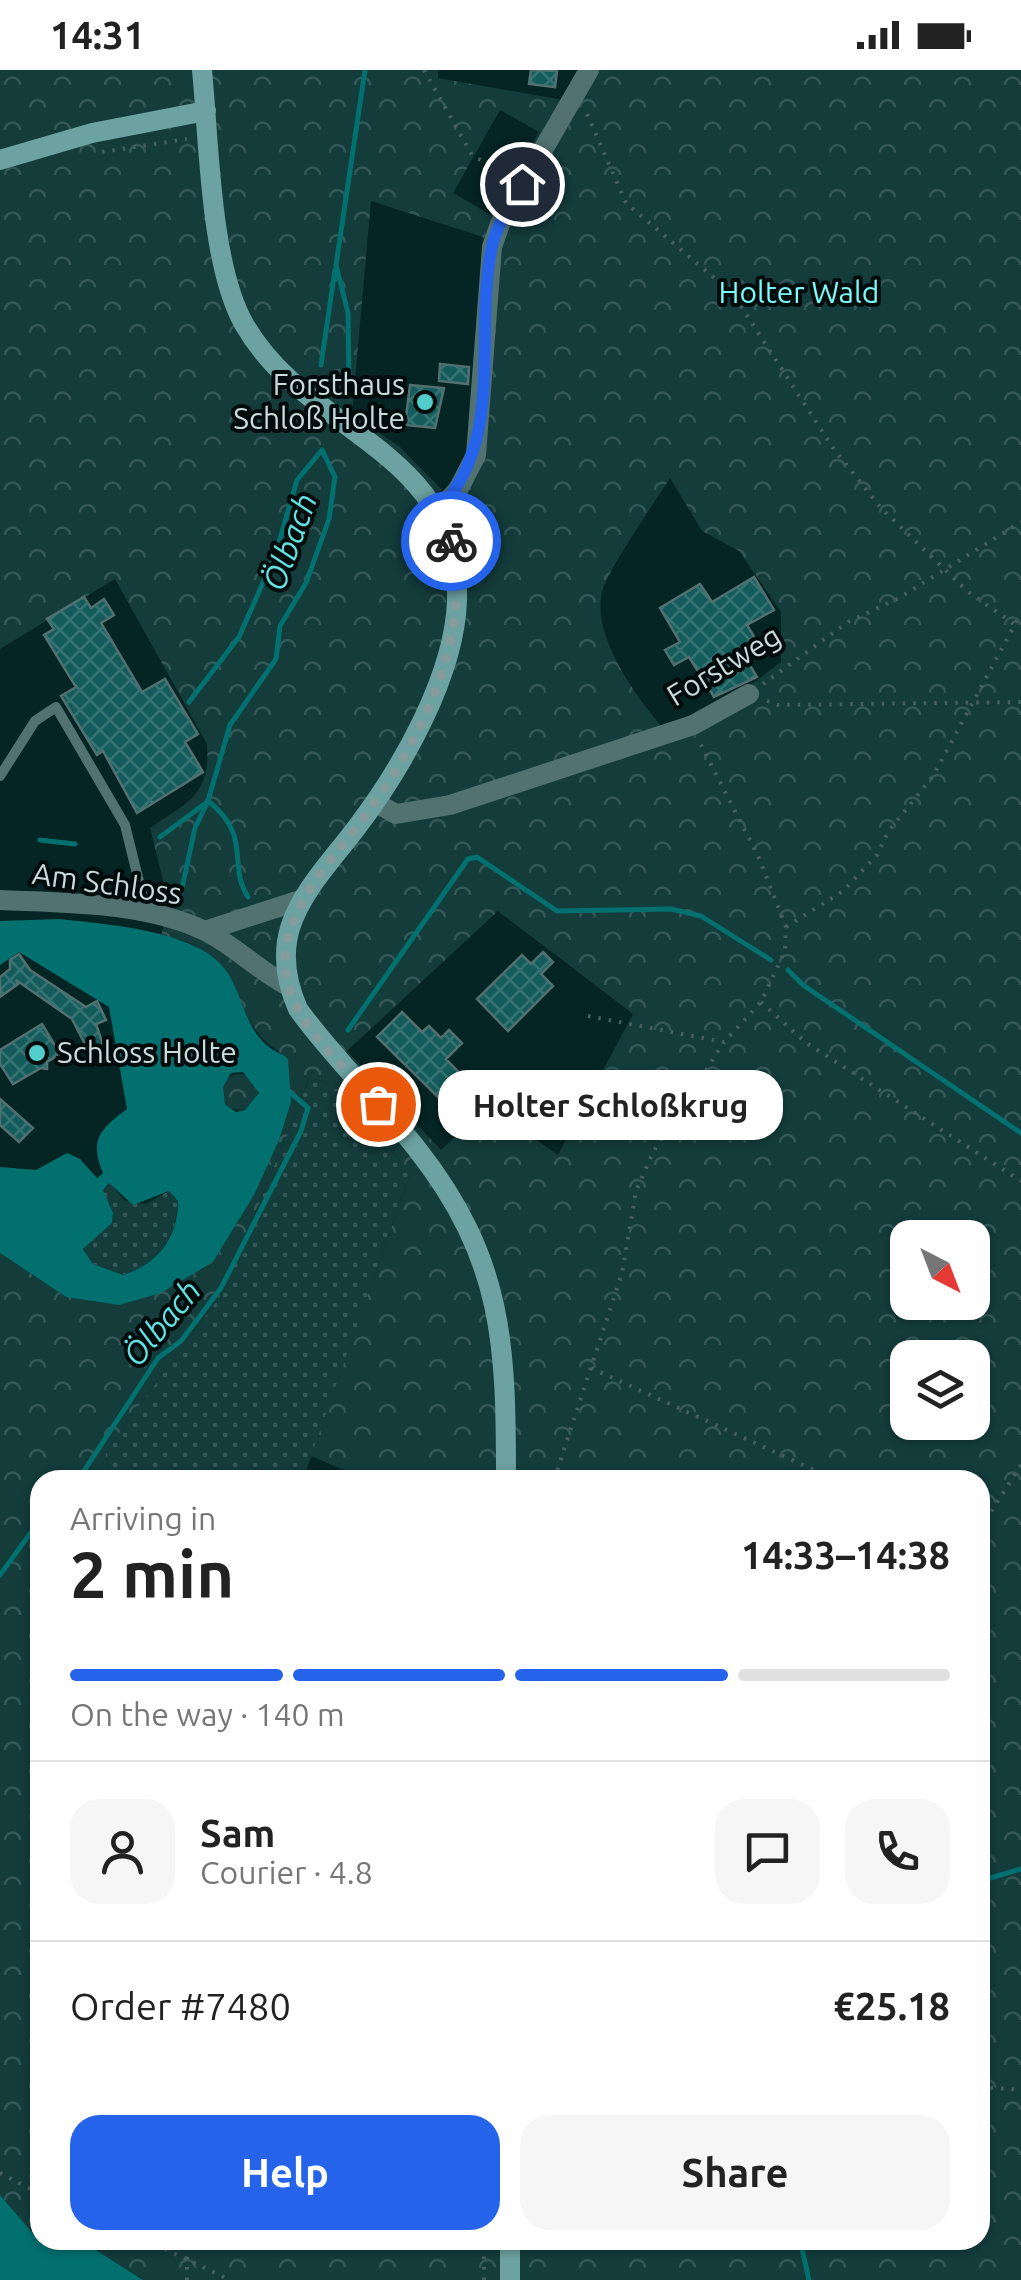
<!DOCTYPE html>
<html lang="en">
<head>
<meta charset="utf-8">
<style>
  body { margin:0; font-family:Ubuntu,sans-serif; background:#f6f6f6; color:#222; height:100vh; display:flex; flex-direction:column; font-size:38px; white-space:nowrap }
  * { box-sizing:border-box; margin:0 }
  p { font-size:32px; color:#767676 }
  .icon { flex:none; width:55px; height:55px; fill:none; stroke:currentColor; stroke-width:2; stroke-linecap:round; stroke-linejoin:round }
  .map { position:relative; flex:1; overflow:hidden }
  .details { position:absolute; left:30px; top:1400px; width:960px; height:780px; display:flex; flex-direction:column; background:#fff; border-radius:30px; box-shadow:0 2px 8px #0004 }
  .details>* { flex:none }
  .needle { width:65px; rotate:138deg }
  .buttons { position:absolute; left:890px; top:1150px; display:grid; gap:20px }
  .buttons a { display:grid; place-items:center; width:100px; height:100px; border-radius:20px; background:#fff; box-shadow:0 2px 8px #0004; font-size:50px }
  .pin { position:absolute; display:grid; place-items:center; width:85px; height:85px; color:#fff; margin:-42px; border:5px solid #fff; border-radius:50%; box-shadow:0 2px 10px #0007 }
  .courier { position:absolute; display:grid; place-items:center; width:100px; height:100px; margin:-50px; border:8px solid #2563eb; border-radius:50%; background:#fff; color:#222; box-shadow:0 2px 12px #0007 }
  .bubble { position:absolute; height:70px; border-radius:30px; background:#fff; box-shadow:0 2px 8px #0004; font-size:32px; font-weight:700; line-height:70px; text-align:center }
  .overview em { font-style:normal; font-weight:700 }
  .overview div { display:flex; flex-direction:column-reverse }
  .overview { display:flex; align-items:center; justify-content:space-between; height:170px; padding:0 40px }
  h1 { font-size:65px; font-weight:700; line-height:75px }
  .bar { display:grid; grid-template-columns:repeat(4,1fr); gap:15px 10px; align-content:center; height:120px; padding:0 40px }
  .bar i { height:12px; border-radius:8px; background:#e0e0e0 }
  .bar .current { background:#2563eb }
  .bar p { grid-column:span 4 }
  .line { display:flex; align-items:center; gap:25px; padding:0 40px; border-top:2px solid #e0e0e0 }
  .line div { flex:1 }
  .round { display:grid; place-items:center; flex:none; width:105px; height:105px; border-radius:30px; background:#f6f6f6 }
  .button { display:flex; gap:20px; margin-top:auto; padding:20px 40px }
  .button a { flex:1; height:115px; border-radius:30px; background:#2563eb; color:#fff; font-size:40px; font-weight:700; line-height:115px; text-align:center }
  .button a+a { background:#f6f6f6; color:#222 }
  .status { display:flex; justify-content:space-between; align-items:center; height:70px; padding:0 50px; background:#fff; direction:ltr }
  .status svg { height:28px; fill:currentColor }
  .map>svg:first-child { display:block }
</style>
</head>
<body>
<div class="status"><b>14:31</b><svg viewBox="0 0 49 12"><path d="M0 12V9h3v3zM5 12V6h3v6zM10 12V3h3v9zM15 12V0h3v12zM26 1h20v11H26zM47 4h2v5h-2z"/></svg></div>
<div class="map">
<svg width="1021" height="2210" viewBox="0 0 1021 2210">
  <defs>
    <pattern id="grass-dots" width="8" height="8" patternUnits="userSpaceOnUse" patternTransform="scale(2.5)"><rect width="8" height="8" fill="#133c3b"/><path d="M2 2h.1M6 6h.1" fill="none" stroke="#345857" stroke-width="1.8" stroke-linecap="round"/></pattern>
    <pattern id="forest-crowns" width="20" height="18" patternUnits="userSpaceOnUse" patternTransform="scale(2.5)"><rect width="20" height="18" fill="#133c3b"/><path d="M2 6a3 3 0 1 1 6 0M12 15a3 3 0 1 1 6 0" fill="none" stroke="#345857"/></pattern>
    <pattern id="building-cross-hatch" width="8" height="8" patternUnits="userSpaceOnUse" patternTransform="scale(2.5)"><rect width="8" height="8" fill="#135c5b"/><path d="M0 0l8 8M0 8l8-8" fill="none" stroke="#347372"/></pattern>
  </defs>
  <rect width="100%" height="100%" fill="#052424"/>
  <!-- grass -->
  <path fill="url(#grass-dots)" d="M312,1001L359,1043L411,1102L303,1410H112L105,1382L224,1221Z
    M110,1113L124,1130L146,1134L169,1121L178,1131C176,1167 159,1194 123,1205L93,1194L83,1178L112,1153L113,1143L102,1120Z"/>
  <!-- forest -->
  <path fill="url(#forest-crowns)" fill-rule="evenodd" d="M0,0H438V8L563,30L584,0H1021V2210H143L85,2173L43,2175L0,2125V1183L66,1227L213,1192L254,1125L291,1032L279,981C246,968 234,897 192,874C184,870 171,869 161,866L169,834L150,758C188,732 211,725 207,674L115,509L0,579ZM500,40L539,62L491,145L453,123ZM371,131L483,167L468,380L461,399L443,421L400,377L352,344ZM670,408L702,461L739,481L781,542V592L745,619L665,660C638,630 591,566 602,522C608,499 655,432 670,408ZM498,841L633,944L558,1085L487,1036L441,1080L347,981ZM312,1001L359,1043L411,1102L311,1386L367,1410H980V2170H40V1410H112L105,1382L224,1221ZM908,1168H972V1232H908ZM908,1288H972V1352H908Z
    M222 1022a18 18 0 1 1 36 0a18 18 0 1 1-36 0Z"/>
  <!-- water -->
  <path fill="#01706f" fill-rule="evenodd" d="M59,849C104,854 196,860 225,899C243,923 244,958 269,977C275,982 282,983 288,989L291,1032L279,1070L254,1125L213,1192L161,1223L119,1235L66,1227L0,1183V1097L36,1100L67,1083L80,1089L97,1108L103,1103C89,1070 100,1059 127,1039L109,937L19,882L0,895V851ZM243,1002L259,1023L245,1040L236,1042L225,1034L223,1017L231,1003ZM109,1113L133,1135L169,1121L178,1131C178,1167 158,1194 123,1205L93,1194L83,1179L112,1153L113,1143L103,1120Z
    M0,2125L43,2175L62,2177L85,2173L143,2210H0Z"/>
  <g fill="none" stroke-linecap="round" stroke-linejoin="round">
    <!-- stream -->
    <path stroke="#01706f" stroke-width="5" d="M321,295L335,200
      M349,314L348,243L336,195L365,0
      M189,632L239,567L276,483L297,410L322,380L335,407L329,449L306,513L280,556L276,589L230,655L208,731C253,766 227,795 248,827
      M160,767L206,733
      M40,770L75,774
      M179,832L195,758L208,731
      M788,900L803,915L1021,1063
      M348,960L468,789L477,787L557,841L671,839L701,846L771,890
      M78,1410L158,1288L181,1271L221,1218L301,1061L308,1038L285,1018
      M0,1505L40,1450
      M980,1811L1021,1799
      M800,2170L809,2210"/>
  </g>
  <!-- building -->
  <path fill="url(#building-cross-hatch)" stroke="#51706f" stroke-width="2.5" d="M531,0L557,1L555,17L529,14Z
    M440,294L469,297L468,314L439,311Z
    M410,315L444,318L435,358L405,355Z
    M754,507L774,540L747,555L762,580L746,589L757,607L714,627L689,587L674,595L665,580L680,572L660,538L700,514L712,532Z
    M84,527L91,538L104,529L114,545L101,553L142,622L165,609L198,664L185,672L203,702L137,743L103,681L97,685L61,626L76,617L44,565L54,559L47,549Z
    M543,882L553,892L541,904L553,916L508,961L477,929L522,885L531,894Z
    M19,884L30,900L86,937L97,931L106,950L96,954L104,978L90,984L72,949L16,910L18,914L0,927V907L10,899V890Z
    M402,942L422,962L429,956L441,968L449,960L462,973L446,989L469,1013L446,1035L377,967Z
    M42,954L60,984L47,992V999L41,998L13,1014L0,994V980Z
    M0,1029L33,1058L19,1072L0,1055Z"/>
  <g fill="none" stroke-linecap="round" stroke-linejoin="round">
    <!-- path -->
    <path stroke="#466060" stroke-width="4" stroke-dasharray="2.5 8" stroke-linecap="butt" d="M424,0L472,85L492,97
      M587,44L626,133L733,224L833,378L881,438L967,521L1014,554
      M102,82L187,69
      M467,473L477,471V452L468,433
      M763,614L848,552L899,528L1021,452
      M767,631L777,635L1021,632
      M786,857L843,821L877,785L888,762L933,706L1021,543
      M761,932L805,972L1021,1111
      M588,946L724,972
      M591,1298L836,1410
      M554,1410L622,1203L636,1121L653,1082L724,972L761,932L785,881L786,857L758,786L700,673
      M980,1459L1021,1395
      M980,2017L1021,2020
      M0,2103L40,2124
      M146,2170L230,2210
      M187,2210V2188L193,2170
      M484,2210V2170"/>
    <!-- lane -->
    <path stroke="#517271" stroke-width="10" d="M0,706L35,651L56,637L125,755L147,844"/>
    <!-- street -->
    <path stroke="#517271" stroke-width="20" d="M439,440L458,420L476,385L492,177L500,154L589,0
      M376,733L396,744L450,735L693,655L749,624
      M0,830C65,833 145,832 205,861C234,875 259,901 288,916
      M205,861L303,829"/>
    <!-- secondary -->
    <path stroke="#6ca2a1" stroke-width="20" d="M202,0C209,70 210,194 244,254C307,365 461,379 457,530C455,605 402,698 357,757C334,788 302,820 290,858C282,885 287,914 298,939C334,989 379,1031 417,1079C504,1190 506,1275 506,1410
      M0,90L92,63L206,41
      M510,2170V2210"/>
  </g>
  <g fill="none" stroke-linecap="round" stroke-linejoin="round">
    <!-- done -->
    <path stroke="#869b9b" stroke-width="10" stroke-dasharray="0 18" d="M378,1034C347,1000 305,965 290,921C266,848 337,788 374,734C424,663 473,560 451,471"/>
    <!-- route -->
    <path stroke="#2563eb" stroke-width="12" d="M451,471L439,440C507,365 473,267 492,176C497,154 511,133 522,114"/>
  </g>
  <!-- markers -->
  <g fill="#53cdcb" stroke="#020b0b" stroke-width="4">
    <circle cx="425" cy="332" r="10"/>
    <circle cx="37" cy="983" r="10"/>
  </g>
  <g text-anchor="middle" stroke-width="8" stroke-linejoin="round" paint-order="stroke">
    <!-- park labels -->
    <g font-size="30" fill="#7afbf8" stroke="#020b0b">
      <text x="799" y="233">Holter Wald</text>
    </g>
    <!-- poi labels -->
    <g font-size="30" fill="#cbdbdb" stroke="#020b0b" text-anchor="end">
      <text x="405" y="325">Forsthaus<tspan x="405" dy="34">Schloß Holte</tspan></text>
      <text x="57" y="993" text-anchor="start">Schloss Holte</text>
    </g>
    <!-- street labels -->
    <g font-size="30" fill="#cbdbdb" stroke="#020b0b">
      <text transform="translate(724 596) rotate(-31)" y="10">Forstweg</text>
      <text transform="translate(107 814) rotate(8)" y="10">Am Schloss</text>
    </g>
    <!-- water labels -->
    <g font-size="32" font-style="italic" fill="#61e3e1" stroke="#020b0b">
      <text transform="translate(290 472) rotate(-70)" y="11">Ölbach</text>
      <text transform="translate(162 1253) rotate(-50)" y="11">Ölbach</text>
    </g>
  </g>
</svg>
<div class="buttons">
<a><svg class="needle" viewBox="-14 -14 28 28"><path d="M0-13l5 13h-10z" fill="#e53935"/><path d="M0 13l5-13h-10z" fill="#767676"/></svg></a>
<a><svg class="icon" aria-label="layers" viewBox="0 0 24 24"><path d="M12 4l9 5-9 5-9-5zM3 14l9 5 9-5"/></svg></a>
</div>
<div class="pin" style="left:378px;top:1034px;background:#ea580c"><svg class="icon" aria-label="bag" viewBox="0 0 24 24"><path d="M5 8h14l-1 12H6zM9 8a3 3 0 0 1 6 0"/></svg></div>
<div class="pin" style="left:522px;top:114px;background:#1f2937"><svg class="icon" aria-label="home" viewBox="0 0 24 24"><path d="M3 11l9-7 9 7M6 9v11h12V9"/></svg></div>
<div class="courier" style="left:451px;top:471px"><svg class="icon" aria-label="bike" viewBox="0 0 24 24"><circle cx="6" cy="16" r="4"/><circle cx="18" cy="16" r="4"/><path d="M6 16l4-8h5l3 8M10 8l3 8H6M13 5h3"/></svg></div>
<div class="bubble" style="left:438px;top:1000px;width:345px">Holter Schloßkrug</div>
<section class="details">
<div class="overview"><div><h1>2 min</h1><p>Arriving in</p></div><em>14:33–14:38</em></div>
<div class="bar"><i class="current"></i><i class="current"></i><i class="current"></i><i></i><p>On the way · 140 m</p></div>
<div class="line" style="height:180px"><a class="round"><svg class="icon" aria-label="person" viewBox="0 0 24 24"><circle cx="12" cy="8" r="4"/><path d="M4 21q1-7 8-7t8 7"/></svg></a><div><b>Sam</b><p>Courier · 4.8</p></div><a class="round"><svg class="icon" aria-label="chat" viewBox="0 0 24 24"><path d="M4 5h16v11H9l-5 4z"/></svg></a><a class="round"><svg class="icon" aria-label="phone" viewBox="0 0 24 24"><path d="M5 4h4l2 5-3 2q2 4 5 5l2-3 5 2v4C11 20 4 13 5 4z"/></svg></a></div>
<div class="line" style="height:130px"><div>Order #7480</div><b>€25.18</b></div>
<div class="button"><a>Help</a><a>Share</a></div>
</section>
</div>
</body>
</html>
